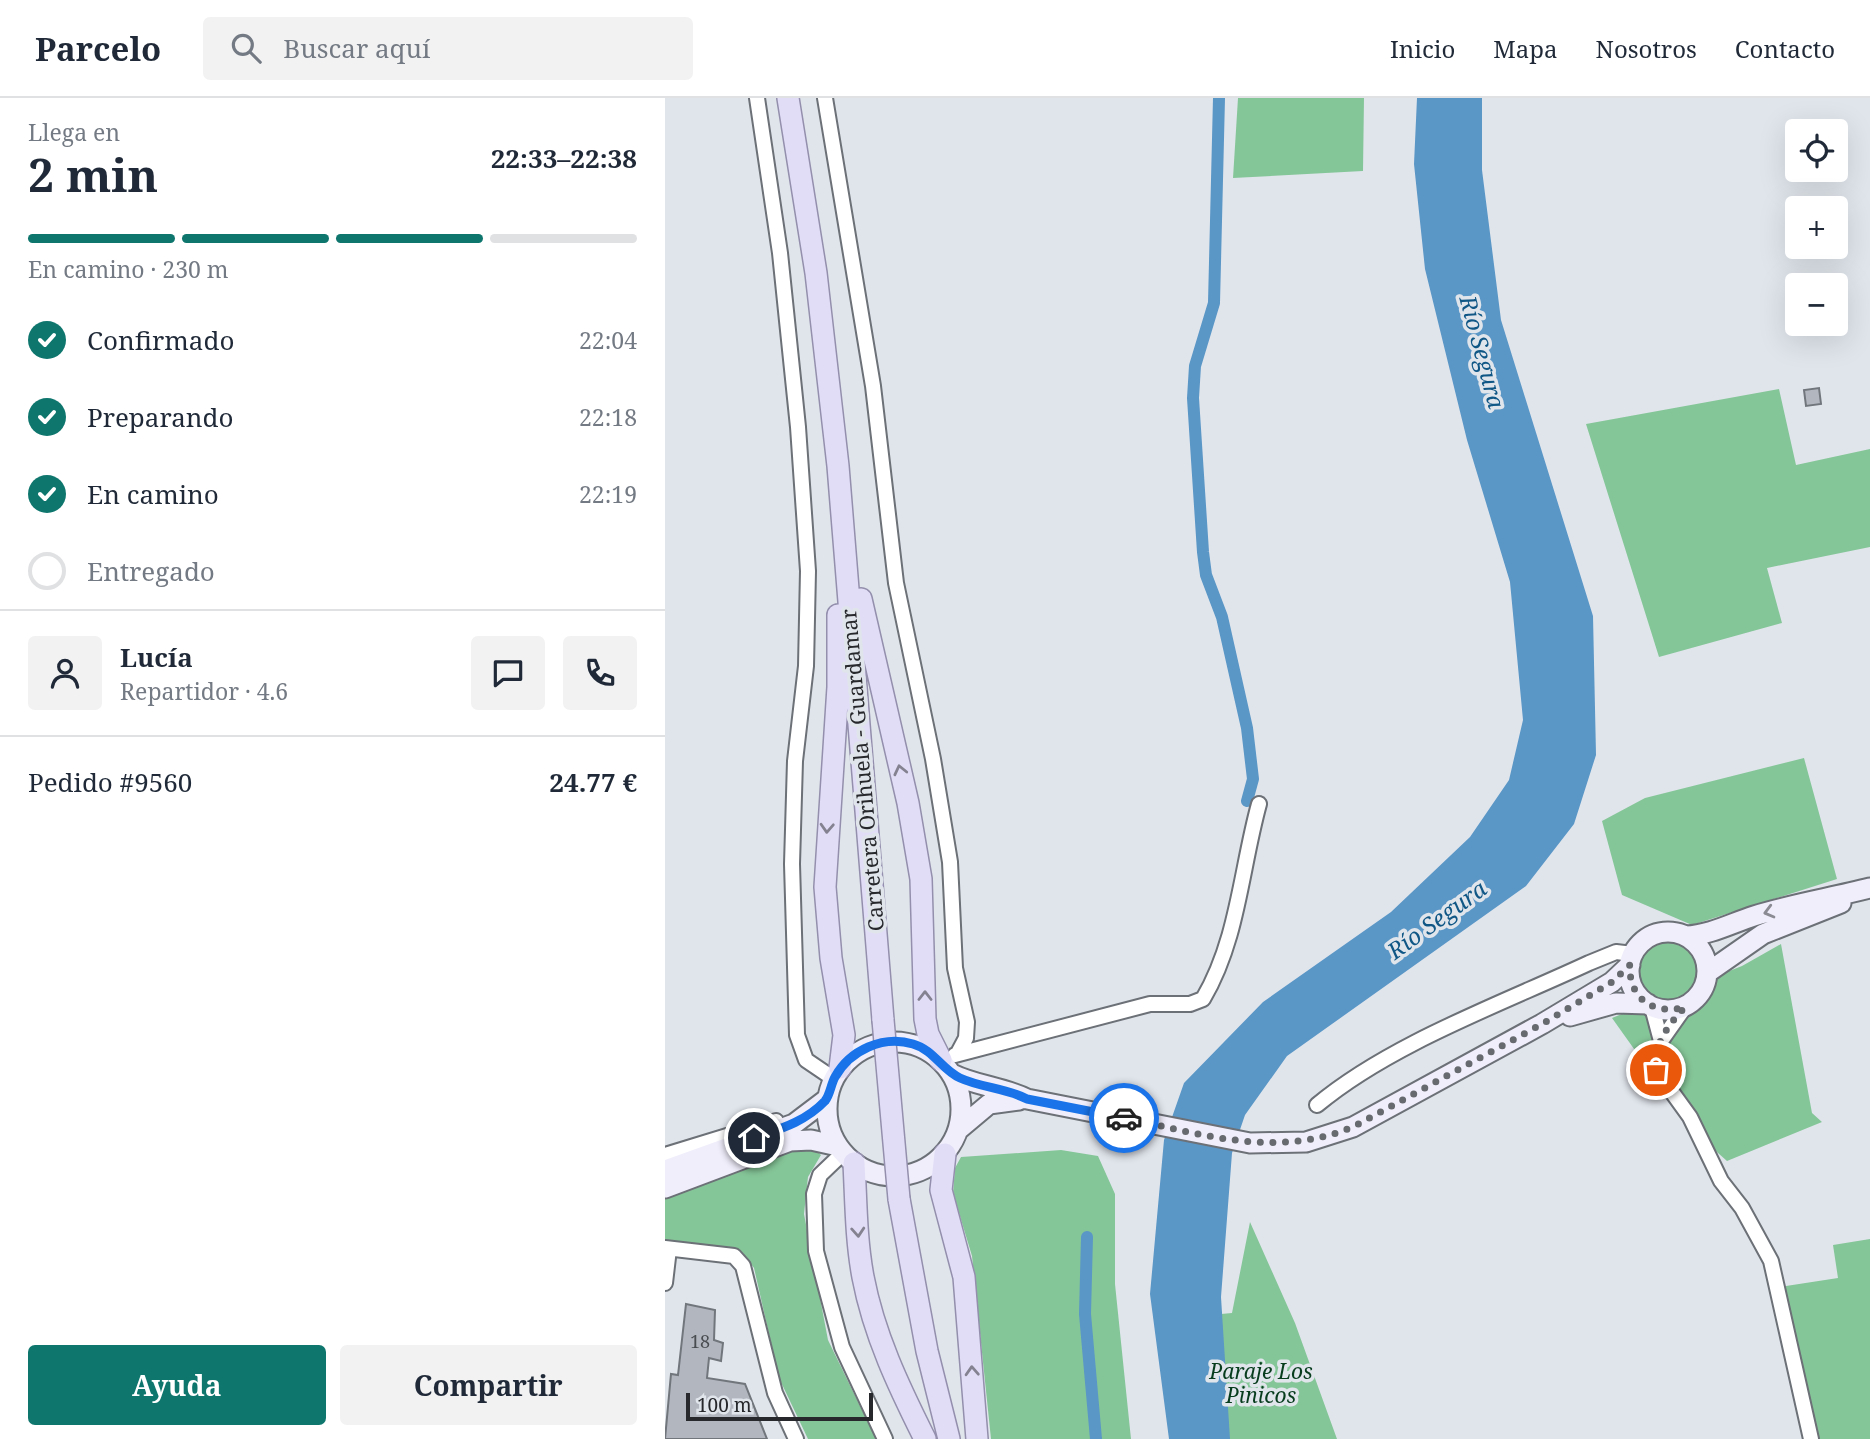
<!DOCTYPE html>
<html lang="es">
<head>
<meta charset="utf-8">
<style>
  body { margin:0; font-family:"Noto Serif",serif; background:#f2f2f3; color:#1f2937; height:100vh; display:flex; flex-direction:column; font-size:26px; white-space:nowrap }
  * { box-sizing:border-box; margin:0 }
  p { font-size:23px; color:#747a83 }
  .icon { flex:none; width:38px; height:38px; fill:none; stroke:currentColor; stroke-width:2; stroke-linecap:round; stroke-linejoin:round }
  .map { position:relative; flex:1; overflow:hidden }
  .details { display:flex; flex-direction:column; background:#fff; width:665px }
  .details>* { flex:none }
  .fabs { position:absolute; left:1120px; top:21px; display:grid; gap:14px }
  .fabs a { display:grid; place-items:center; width:63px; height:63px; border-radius:7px; background:#fff; box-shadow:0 7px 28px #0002; font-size:35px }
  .scale { position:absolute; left:21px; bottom:18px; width:187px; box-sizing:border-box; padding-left:7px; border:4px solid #26282b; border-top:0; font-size:19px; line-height:24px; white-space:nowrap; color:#26282b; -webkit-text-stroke:5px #e0e5ec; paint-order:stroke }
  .pin { position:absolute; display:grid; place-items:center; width:60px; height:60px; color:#fff; margin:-30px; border:4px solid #fff; border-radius:50%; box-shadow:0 2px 7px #0007 }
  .courier { position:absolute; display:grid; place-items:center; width:70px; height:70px; margin:-35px; border:5px solid #1a73e8; border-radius:50%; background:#fff; color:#222; box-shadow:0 2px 9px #0007 }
  .head em { font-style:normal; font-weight:700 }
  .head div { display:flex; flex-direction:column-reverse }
  .head { display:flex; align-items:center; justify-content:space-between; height:119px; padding:0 28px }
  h1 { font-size:46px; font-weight:700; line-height:52px }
  .bar { display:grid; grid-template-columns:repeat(4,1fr); gap:10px 7px; align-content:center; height:84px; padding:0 28px }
  .bar i { height:9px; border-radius:5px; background:#e0e1e3 }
  .bar .active { background:#0f766e }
  .bar p { grid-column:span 4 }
  .line { display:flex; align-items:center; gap:18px; padding:0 28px; border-top:2px solid #e0e1e3 }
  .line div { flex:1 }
  .round { display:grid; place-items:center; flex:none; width:74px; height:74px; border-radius:7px; background:#f2f2f3 }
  ol { padding:0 28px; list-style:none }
  li { display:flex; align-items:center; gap:21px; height:77px }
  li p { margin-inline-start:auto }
  li .icon { padding:7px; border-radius:50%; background:#0f766e; color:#fff; stroke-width:4 }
  li:last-child { color:#747a83 }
  li i { width:38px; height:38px; border:4px solid #e0e1e3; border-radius:50% }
  .action { display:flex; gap:14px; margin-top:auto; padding:14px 28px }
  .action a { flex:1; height:80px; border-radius:7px; background:#0f766e; color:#fff; font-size:28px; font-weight:700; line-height:80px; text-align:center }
  .action a+a { background:#f2f2f3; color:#1f2937 }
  header { display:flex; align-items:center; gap:42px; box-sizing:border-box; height:98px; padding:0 35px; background:#fff; border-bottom:2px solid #e0e1e3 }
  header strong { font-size:33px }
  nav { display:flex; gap:38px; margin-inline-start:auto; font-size:24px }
  .search { width:490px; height:63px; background:#f2f2f3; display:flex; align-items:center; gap:18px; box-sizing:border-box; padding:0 24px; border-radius:7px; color:#747a83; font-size:26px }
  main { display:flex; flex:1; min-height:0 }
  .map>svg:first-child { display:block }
</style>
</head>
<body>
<header>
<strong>Parcelo</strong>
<div class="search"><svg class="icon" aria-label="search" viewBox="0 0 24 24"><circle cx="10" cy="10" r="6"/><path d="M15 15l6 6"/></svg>Buscar aquí</div>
<nav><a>Inicio</a><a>Mapa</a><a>Nosotros</a><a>Contacto</a></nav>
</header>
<main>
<section class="details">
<div class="head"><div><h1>2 min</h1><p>Llega en</p></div><em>22:33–22:38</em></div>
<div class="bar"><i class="active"></i><i class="active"></i><i class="active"></i><i></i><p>En camino · 230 m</p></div>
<ol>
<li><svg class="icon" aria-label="check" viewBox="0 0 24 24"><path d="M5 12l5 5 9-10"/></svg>Confirmado<p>22:04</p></li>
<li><svg class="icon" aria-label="check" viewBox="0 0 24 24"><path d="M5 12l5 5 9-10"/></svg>Preparando<p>22:18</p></li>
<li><svg class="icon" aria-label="check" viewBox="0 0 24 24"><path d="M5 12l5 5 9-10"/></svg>En camino<p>22:19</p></li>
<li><i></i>Entregado</li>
</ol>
<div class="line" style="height:126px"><a class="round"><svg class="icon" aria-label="person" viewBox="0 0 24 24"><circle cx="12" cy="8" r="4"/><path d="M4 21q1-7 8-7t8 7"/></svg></a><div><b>Lucía</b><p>Repartidor · 4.6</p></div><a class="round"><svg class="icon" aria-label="chat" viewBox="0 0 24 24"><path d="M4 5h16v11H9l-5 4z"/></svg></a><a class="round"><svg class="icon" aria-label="phone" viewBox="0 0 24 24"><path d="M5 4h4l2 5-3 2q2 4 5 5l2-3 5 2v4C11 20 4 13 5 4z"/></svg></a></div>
<div class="line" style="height:91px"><div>Pedido #9560</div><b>24.77 €</b></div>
<div class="action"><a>Ayuda</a><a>Compartir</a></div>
</section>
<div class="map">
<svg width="1205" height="1341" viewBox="0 0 1205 1341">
  <rect width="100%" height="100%" fill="#e0e5ec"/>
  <!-- green -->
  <path fill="#85c698" d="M573,0H699L698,73L568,80Z
    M1114,291L1131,367L1205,351V449L1102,470L1117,525L994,559L921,326Z
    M1139,660L1172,781L1027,827L957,797L937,723L980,700Z
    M1002,842C1025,847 1039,862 1031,886L1077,868L1116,846L1147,1015L1157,1024L1062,1063L1026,1031L947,920L991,902L979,893L972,869L982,850Z
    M149,1050L156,1057L143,1079L139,1116L163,1242L211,1341H143L114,1280L89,1170L78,1155L68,1151L0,1143V1097L129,1052Z
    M396,1052L433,1058L450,1096V1186L466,1341H326L307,1158L288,1095L290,1070L296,1059Z
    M585,1124L630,1225L672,1341H550L545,1217L567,1215Z
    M1205,1141V1341H1139L1113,1215L1121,1188L1173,1180L1168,1147Z"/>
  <!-- water -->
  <path fill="#5a96c6" d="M752,0H817V72L836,222L928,518L931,657L909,726L861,788L622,958L580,1017L567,1055L556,1199L565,1341H504L485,1196L499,1042L519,985L598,904L726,814L805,739L844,682L858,622L845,484L802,342L760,171L749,66Z"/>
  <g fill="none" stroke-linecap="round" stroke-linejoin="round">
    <!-- canal -->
    <path stroke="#5a96c6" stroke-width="12" d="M554,0L549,205L530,268L528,300L538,454L541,477L557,519L582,630L588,681L582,703
      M422,1139L420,1216L431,1341"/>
  </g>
  <!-- building -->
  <path fill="#b2b7bf" stroke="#71757c" stroke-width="2" d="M1154,290L1156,306L1141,308L1139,292Z
    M21,1206L50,1212L49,1242L58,1245L56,1263L44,1260L42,1280L80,1286L102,1341H0L6,1276L13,1277Z"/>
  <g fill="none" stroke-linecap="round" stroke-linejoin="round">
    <!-- minor casing -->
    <g stroke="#6c7077" stroke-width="18">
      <path id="minor" d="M92,0L115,155L133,329L143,473L141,568L130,663L127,766L132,937L141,962L169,981
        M160,0L208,288L231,485L268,661L285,764L290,870L302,924L301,940L293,955
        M987,909L996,943
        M1020,909L996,943L990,956L991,972L1025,1019L1056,1083L1077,1110L1106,1163L1146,1341
        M290,957L485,906H525L538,901C573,842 576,771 594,706
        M652,1007C725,946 836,906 924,865L951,854L968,856
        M178,1055L155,1077L149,1096L151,1153L177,1249L220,1341
        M0,1057L111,1023
        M0,1150L69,1158L78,1168L110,1295L131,1341
        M0,1185L4,1151"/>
    </g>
    <!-- secondary casing -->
    <g stroke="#6c7077" stroke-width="23">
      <path id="secondary" d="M964 873a39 39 0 1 1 78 0a39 39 0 1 1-78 0Z
        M1021,838C1045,837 1067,825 1089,818C1127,806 1166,800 1205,790
        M1042,875L1098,836L1176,805
        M905,918L951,905L983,906
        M162 1011a67 67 0 1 1 134 0a67 67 0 1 1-134 0Z
        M287,976C311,988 338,989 362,1001L585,1045L641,1044L688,1029L877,926L947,884L965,867
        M293,1032L324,1006L354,1002
        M0,1072L129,1026L162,1001
        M0,1090L125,1043L146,1042L173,1048"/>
    </g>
    <!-- primary casing -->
    <g stroke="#938fac" stroke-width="24">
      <path id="primary" d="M123,0L151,175L173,368L218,922
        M196,501L243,705L256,781L260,921L263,936L276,962
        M173,517V589L160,789L166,860L179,937L175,970
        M280,1056L276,1092L299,1179L312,1341
        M189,1065C191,1103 191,1142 198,1179C209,1237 234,1289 260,1341
        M234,1101L262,1253L284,1341"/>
    </g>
    <!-- minor -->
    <use href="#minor" stroke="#fff" stroke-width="14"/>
    <!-- secondary -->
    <use href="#secondary" stroke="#f0eefb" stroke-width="19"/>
    <!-- primary -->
    <use href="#primary" stroke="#e1ddf7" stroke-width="21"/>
    <!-- primary-bridge casing -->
    <g stroke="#938fac" stroke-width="24" stroke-linecap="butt">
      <path id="primary-bridge" d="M218,922L234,1101"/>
    </g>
    <!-- primary-bridge -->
    <use href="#primary-bridge" stroke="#e1ddf7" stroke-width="21"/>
  </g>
  <!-- one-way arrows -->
  <defs><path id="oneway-chevron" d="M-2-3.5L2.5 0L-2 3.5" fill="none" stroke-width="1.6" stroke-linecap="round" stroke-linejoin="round" transform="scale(1.75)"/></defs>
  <g stroke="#848291">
    <use href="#oneway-chevron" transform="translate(235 672) rotate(-103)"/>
    <use href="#oneway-chevron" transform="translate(162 730) rotate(93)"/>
    <use href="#oneway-chevron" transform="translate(260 898) rotate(-90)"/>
    <use href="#oneway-chevron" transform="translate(193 1134) rotate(86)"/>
    <use href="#oneway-chevron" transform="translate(307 1273) rotate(-93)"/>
  </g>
  <use stroke="#8b8b93" href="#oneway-chevron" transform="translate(1104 814) rotate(165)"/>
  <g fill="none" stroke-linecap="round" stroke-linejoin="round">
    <!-- done -->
    <path stroke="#676a6f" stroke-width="7" stroke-dasharray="0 12.6" d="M459,1020C538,1036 609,1061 688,1029L877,926L947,884L965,867C963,900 989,918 1020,909C1004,926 987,948 991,972"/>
    <!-- route -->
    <path stroke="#1a73e8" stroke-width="9" d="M89,1040C115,1031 140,1024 160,1003C165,997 166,986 170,979C185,952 218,937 248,946C269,952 277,972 295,980C317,990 341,990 362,1001L459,1020"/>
  </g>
  <g text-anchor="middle" stroke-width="7" stroke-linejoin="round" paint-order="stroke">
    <!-- number labels -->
    <g font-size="18" fill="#494c50">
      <text x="35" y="1250">18</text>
    </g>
    <!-- street labels -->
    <g font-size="21" fill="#26282b" stroke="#e0e5ec">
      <text transform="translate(198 672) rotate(-95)" y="7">Carretera Orihuela - Guardamar</text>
    </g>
    <!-- park labels -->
    <g font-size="21" font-style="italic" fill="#073c1d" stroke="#e0e5ec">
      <text x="596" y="1281">Paraje Los<tspan x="596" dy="24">Pinicos</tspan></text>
    </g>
    <!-- water labels -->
    <g font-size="23" font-style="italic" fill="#105786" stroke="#e0e5ec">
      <text transform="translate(817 254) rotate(75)" y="8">Río Segura</text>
      <text transform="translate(772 822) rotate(-36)" y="8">Río Segura</text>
    </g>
  </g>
</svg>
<div class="fabs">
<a><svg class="icon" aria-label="locate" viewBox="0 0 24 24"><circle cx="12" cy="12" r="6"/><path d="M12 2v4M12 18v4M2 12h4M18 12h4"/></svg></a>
<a>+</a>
<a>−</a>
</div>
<div class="scale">100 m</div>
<div class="pin" style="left:991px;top:972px;background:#ea580c"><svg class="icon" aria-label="bag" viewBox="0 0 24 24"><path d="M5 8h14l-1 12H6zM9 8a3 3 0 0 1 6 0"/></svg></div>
<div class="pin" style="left:89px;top:1040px;background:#1f2937"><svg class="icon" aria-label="home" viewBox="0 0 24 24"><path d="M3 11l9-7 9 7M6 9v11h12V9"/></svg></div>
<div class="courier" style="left:459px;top:1020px"><svg class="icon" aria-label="car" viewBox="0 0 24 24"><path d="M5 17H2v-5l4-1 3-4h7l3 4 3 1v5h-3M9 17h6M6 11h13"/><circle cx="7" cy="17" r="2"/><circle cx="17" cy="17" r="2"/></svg></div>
</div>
</main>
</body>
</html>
